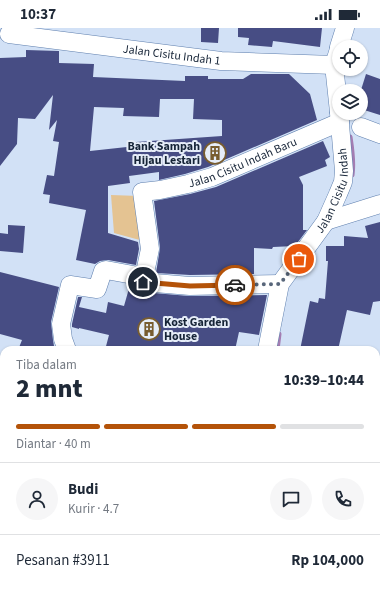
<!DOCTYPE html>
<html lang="id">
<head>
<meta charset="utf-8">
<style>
  body { margin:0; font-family:"Source Sans 3",sans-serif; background:#f6f6f7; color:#1f2937; height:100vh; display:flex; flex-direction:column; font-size:15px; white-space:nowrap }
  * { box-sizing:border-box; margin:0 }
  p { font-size:13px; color:#747a83 }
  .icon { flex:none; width:22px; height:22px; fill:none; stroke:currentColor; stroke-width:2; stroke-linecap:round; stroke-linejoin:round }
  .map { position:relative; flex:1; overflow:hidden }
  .drawer { position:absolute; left:0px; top:318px; width:380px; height:248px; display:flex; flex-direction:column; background:#fff; border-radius:12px 12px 0 0; box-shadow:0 1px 3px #0004 }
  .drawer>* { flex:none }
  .controls { position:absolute; left:332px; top:12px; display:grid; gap:8px }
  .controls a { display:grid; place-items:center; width:36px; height:36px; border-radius:50%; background:#fff; box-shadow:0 1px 3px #0004; font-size:20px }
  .pin { position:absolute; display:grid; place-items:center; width:34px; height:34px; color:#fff; margin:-17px; border:2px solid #fff; border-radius:50%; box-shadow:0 1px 4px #0007 }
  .courier { position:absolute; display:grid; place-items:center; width:40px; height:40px; margin:-20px; border:3px solid #b45309; border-radius:50%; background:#fff; color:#222; box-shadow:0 1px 5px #0007 }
  .headline em { font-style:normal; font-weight:800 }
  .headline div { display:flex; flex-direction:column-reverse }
  .headline { display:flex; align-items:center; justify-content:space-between; height:68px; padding:0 16px }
  h1 { font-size:26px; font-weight:800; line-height:30px }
  .bar { display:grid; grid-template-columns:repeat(4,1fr); gap:6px 4px; align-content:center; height:48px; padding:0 16px }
  .bar i { height:5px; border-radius:3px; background:#e0e1e3 }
  .bar .current { background:#b45309 }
  .bar p { grid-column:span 4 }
  .line { display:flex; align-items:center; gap:10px; padding:0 16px; border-top:1px solid #e0e1e3 }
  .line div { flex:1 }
  .round { display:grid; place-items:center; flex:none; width:42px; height:42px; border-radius:21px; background:#f6f6f7 }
  .status { display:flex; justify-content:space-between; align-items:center; height:28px; padding:0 20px; background:#fff; direction:ltr }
  .status svg { height:11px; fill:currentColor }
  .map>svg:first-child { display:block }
</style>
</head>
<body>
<div class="status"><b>10:37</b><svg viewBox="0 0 49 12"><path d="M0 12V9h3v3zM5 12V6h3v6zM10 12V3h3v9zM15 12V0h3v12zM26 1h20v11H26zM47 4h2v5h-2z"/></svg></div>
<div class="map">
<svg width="380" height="566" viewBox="0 0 380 566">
  <rect width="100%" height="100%" fill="#d2e1f6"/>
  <!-- green -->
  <path fill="#e4c392" d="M111,167L139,168L147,214L114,205Z"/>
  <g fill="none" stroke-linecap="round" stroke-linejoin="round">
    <!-- stream -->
    <path stroke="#a47db2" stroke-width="5" d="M350,109C352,122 354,134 352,147
      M277,322L279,306"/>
  </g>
  <!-- building -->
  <path fill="#474d84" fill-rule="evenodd" d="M201,0H219L218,15L201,14Z
    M238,0H322L320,19L273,13L272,19L248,17L249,10L238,9Z
    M26,22L59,23V35L94,36L93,49L185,53V48H208V51H243L251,46H289L310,66L317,92L208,139L185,146L159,152V144L129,148L130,155L108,158V205L138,214L139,221L136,237L108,232L100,233L95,236L76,232L86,182L49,175L50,167L43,166L47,147L54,148L59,114L53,113L57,92L49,102L53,67L35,91L18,90L17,116L0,138V30L26,29ZM160,71H194L193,91L222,92V108L136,114V118L90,123L94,79L124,80L123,88L159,89Z
    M366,46L380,51V87L361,81V62Z
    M323,113L330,129L325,132L327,138L299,149L303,157V202H307L295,218L273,219L272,221L254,220V246L190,247L156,245L160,220L154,173L190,166L216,159Z
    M380,194V273L373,274L370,287L347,282L338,322H300L310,273L318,275L319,270L325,271L328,233H326V218H344V208L368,210L365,198Z
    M8,197L25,198L23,225L0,223V205L8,206Z
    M0,244L59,259L51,294L53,312L54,318H41L39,322H18L22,312L0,306Z
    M130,257L133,258L136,262L142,264L189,268L267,267L259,307L239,304L235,322H105L109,307L79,300V301L72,299V296L78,269H82L79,279L106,285L108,274L124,278Z"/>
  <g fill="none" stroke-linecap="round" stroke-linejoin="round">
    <!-- minor casing -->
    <g stroke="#5e7fae" stroke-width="19">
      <g id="minor">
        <path id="s1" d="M9,6L221,33L334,37"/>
        <path d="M339,19L345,0"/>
        <path d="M339,21L334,37L339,84"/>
        <path d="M361,99L380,106"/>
        <path d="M326,193L380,176"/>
        <path id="s2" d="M280,256L190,258L143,254L150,221L142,164L160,162L188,156L212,149L340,94"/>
        <path d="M67,322L63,311L61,296L70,257L97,261L103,243L106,242L144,249"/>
        <path id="s3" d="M267,322L280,256L326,193L338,166L343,154L344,143L339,85"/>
        <path d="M0,420L4,422"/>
        <path d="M0,481L4,482"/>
        <path d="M0,558H4"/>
        <path d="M134,562V566"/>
        <path d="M234,562L236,566"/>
      </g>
    </g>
    <!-- minor -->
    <use href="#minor" stroke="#fff" stroke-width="18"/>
  </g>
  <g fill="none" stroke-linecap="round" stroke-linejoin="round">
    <!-- done -->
    <path stroke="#58667a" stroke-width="4" stroke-dasharray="0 7.2" d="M235,257L280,256L299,231"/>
    <!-- route -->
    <path stroke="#b45309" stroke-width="5" d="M143,254L190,258L235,257"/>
  </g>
  <!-- icons -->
  <defs>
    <g id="building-ring" transform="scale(1.15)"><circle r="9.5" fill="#e6edf8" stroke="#785c2f" stroke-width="1.5"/><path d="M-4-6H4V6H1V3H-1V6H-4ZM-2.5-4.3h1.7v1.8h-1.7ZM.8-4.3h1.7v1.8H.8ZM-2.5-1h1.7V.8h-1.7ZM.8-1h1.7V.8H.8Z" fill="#785c2f"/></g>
  </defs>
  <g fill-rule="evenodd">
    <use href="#building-ring" x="215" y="125"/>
    <use href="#building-ring" x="149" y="301"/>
  </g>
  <g text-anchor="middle" stroke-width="4" stroke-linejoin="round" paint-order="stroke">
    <!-- street labels -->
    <g font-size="12" fill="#162437" stroke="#e6edf8">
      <text dy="4" stroke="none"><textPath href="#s1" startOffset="164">Jalan Cisitu Indah 1</textPath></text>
      <text dy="4" stroke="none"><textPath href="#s2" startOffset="334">Jalan Cisitu Indah Baru</textPath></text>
      <text dy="4" stroke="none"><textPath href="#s3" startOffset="177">Jalan Cisitu Indah</textPath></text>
    </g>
    <!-- poi labels -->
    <g font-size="12" font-weight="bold" fill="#162437" stroke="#e6edf8" text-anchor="end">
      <text x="200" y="122">Bank Sampah<tspan x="200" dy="14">Hijau Lestari</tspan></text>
      <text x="164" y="298" text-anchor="start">Kost Garden<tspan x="164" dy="14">House</tspan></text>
    </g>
  </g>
</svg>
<div class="controls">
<a><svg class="icon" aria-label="locate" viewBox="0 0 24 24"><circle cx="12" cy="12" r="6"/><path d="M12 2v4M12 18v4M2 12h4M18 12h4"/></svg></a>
<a><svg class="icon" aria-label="layers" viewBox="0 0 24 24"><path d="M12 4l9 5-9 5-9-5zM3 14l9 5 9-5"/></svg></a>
</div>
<div class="pin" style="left:299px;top:231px;background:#ea580c"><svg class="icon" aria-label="bag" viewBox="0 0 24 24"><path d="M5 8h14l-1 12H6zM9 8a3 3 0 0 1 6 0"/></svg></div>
<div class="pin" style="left:143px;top:254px;background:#1f2937"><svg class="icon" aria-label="home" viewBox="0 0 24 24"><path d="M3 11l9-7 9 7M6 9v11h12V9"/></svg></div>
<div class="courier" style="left:235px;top:257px"><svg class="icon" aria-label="car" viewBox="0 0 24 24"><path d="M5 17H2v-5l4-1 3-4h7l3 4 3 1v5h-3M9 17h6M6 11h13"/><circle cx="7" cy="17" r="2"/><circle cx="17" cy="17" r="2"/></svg></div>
<section class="drawer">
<div class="headline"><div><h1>2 mnt</h1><p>Tiba dalam</p></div><em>10:39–10:44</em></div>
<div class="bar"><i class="current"></i><i class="current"></i><i class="current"></i><i></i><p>Diantar · 40 m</p></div>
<div class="line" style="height:72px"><a class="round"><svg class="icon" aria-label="person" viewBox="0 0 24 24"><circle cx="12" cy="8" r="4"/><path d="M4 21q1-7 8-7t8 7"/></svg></a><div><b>Budi</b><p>Kurir · 4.7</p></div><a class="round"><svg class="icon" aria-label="chat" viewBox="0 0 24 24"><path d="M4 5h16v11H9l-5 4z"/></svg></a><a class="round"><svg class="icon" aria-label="phone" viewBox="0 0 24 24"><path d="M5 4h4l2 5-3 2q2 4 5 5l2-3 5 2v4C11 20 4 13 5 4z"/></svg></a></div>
<div class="line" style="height:52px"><div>Pesanan #3911</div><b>Rp 104,000</b></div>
</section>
</div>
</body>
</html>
